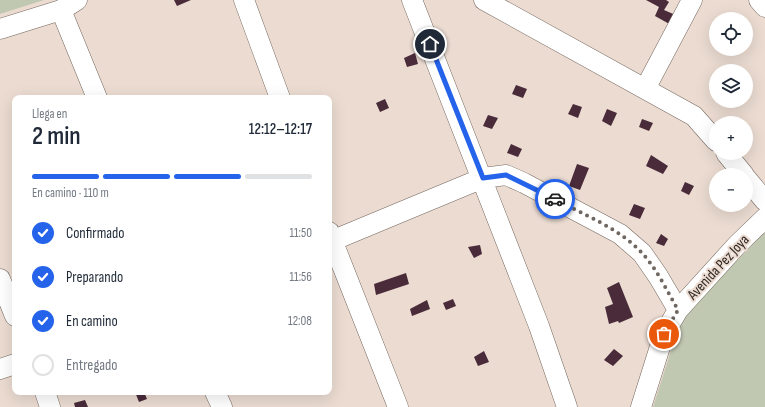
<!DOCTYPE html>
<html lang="es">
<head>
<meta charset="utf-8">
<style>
  body { margin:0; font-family:"Sofia Sans Condensed",sans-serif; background:#f2f2f3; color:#1f2937; height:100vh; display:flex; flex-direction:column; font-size:15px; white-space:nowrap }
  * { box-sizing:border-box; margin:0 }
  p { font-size:13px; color:#747a83 }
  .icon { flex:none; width:22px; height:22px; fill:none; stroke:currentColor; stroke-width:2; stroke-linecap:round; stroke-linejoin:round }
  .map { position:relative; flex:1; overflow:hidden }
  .drawer { position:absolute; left:12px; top:95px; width:320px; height:300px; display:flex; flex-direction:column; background:#fff; border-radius:8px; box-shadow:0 4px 16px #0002 }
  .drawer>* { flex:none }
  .fabs { position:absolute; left:709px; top:12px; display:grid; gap:8px }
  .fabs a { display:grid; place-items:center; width:44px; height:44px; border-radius:50%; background:#fff; box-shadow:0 4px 16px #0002; font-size:20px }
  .pin { position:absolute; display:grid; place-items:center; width:34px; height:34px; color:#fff; margin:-17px; border:2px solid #fff; border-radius:50%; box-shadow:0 1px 4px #0007 }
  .courier { position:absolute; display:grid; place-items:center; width:40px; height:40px; margin:-20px; border:3px solid #2563eb; border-radius:50%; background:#fff; color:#222; box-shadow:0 1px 5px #0007 }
  .overview em { font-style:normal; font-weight:600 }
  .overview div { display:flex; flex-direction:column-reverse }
  .overview { display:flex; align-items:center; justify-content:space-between; height:68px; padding:0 20px }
  h1 { font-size:26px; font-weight:600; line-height:30px }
  .bar { display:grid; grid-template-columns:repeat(4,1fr); gap:6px 4px; align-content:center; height:48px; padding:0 20px }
  .bar i { height:5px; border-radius:3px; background:#e0e1e3 }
  .bar .current { background:#2563eb }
  .bar p { grid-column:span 4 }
  ol { padding:0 20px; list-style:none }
  li { display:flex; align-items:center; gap:12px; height:44px }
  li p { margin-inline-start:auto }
  li .icon { padding:4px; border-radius:50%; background:#2563eb; color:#fff; stroke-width:4 }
  li:last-child { color:#747a83 }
  li i { width:22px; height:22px; border:2px solid #e0e1e3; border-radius:50% }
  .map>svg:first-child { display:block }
</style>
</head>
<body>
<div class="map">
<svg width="765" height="407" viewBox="0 0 765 407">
  <rect width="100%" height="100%" fill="#ebdbd1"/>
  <!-- green -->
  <path fill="#c1c8b2" d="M0,0H44L0,14Z
    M765,232V407H653L675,338L686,313Z"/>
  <!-- building -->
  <path fill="#492b3a" d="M174,0H191L177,6Z
    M646,0H666L669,2L664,10L678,16L673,26L655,16L659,7Z
    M415,53L418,64L407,67L404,58Z
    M516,85L527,89L523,98L512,94Z
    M385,99L389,108L380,112L376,103Z
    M573,104L582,107L578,118L568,114Z
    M607,109L617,113L611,126L602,121Z
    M488,115L498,118L492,129L483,126Z
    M642,119L653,123L649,131L639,127Z
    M511,144L522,149L518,157L507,153Z
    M651,155L668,166L663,174L646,166Z
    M577,164L589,168L580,190L569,186Z
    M685,182L694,186L689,195L681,191Z
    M634,204L645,208L640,219L629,215Z
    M661,234L668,239L664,246L656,243Z
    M480,245L482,254L474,258L468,247Z
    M406,273L409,284L376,295L374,284Z
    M619,282L633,317L619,323L618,321L609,324L605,307L613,304L607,288Z
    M453,299L456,306L446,310L443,303Z
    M427,300L430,309L412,316L410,309Z
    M614,349L623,356L613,366L604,360Z
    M484,351L489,362L478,366L474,357Z
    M135,392H144L147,399L139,402Z
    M85,400L88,407H75L74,403Z"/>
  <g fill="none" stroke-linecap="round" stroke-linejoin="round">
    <!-- minor casing -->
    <g stroke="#75685f" stroke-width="21">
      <path id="minor" d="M244,0L280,98
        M412,0L539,326L567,407
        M484,0L694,116L716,141
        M759,0L765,7
        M61,10L97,98
        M0,29L61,10L77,0
        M645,89L692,0
        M726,153L744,175
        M746,178L765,201
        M329,232L398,407
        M329,242L483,178L506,175L524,183L620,234L642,253L658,276L678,310
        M0,279L15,316
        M0,369L15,364
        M45,392L50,407
        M215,392L222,407
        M641,407L664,334L678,310L737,245L765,218"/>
    </g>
    <!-- minor -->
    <use href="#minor" stroke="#fff" stroke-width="20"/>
  </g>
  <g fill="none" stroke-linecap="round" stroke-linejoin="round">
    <!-- done -->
    <path stroke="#706761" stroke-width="4" stroke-dasharray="0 7.2" d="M555,199C584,215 619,228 642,253C657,269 667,291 678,310L664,334"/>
    <!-- route -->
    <path stroke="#2563eb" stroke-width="5" d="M430,44L483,178L506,175L555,199"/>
  </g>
  <g text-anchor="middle" stroke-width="4" stroke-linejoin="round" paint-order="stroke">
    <!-- street labels -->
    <g font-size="15" fill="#2e2824" stroke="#ebdbd1">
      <text transform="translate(718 267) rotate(-47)" y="5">Avenida Pez Joya</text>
    </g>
  </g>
</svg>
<div class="fabs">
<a><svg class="icon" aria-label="locate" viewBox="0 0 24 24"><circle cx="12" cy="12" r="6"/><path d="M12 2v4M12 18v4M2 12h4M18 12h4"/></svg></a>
<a><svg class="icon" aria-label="layers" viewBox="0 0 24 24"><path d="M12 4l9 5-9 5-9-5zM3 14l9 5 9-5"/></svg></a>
<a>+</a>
<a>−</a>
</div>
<div class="pin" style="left:664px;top:334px;background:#ea580c"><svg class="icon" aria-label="bag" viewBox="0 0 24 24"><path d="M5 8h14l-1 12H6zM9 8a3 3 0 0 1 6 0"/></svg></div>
<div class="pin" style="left:430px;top:44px;background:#1f2937"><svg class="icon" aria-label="home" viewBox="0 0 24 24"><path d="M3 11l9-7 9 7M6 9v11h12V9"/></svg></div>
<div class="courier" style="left:555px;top:199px"><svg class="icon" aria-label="car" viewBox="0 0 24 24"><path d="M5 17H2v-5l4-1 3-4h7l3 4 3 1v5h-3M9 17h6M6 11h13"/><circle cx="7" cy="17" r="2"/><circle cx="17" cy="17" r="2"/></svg></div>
<section class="drawer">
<div class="overview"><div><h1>2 min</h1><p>Llega en</p></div><em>12:12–12:17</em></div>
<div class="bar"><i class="current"></i><i class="current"></i><i class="current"></i><i></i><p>En camino · 110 m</p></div>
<ol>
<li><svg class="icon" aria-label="check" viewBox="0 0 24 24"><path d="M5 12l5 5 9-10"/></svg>Confirmado<p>11:50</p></li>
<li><svg class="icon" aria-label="check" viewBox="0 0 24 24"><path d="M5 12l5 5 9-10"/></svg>Preparando<p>11:56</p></li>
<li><svg class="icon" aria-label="check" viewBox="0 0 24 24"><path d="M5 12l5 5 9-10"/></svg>En camino<p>12:08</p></li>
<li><i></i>Entregado</li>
</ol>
</section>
</div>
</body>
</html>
